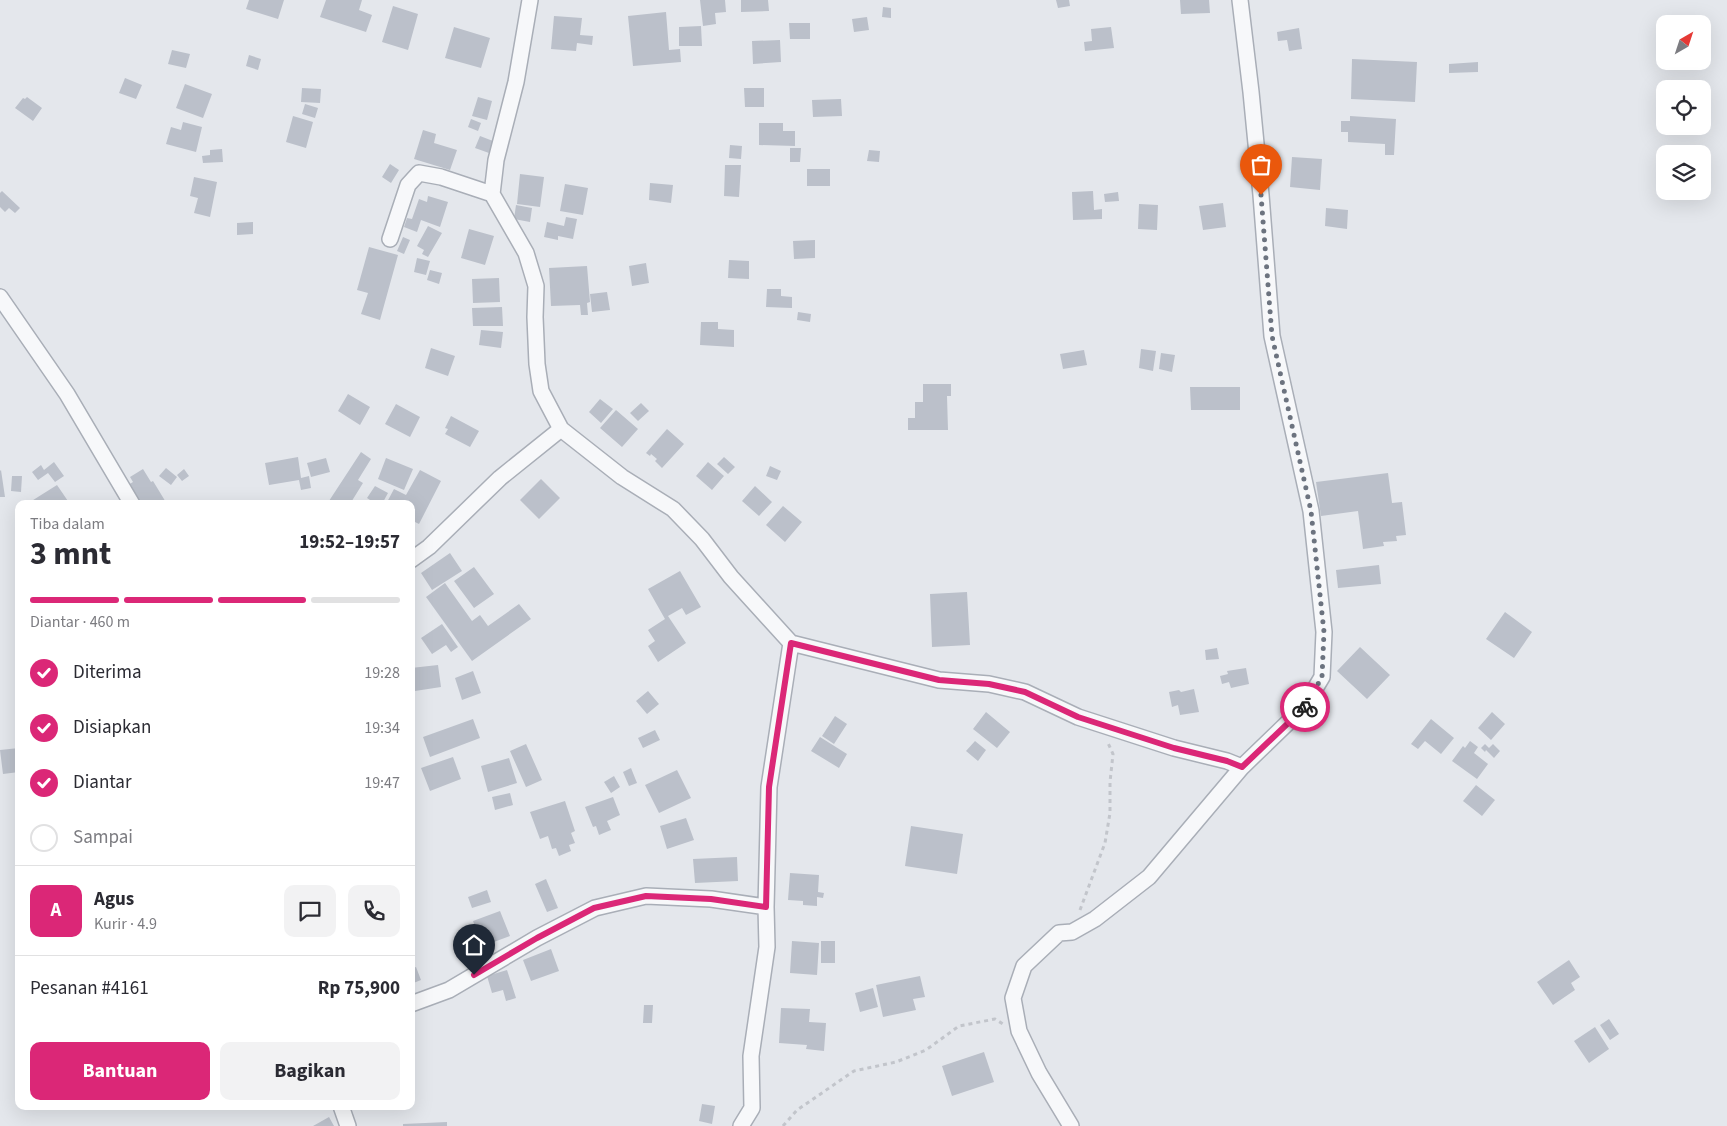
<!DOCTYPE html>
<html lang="id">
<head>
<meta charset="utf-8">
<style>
  body { margin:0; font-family:"Source Sans 3",sans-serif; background:#f2f2f3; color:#2b2b33; height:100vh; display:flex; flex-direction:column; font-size:19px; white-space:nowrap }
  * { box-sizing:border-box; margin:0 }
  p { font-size:16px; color:#7c7c81 }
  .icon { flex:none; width:28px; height:28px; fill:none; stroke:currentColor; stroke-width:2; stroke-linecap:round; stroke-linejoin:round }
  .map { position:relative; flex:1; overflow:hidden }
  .panel { position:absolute; left:15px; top:500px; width:400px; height:610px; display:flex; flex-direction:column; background:#fff; border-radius:10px; box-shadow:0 5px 20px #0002 }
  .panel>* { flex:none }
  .needle { width:32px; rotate:39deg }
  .controls { position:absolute; left:1656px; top:15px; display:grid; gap:10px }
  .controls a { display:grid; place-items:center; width:55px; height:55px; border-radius:10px; background:#fff; box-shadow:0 5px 20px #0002; font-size:25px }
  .pin { position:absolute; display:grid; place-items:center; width:42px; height:42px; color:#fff; margin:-51px -21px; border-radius:50% 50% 50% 0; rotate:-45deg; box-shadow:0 0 5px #0007 }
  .pin .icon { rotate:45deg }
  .courier { position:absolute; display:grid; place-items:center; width:50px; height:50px; margin:-25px; border:4px solid #db2777; border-radius:50%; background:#fff; color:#222; box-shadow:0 1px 6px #0007 }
  .overview em { font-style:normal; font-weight:700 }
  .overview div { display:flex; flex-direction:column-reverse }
  .overview { display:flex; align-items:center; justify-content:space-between; height:85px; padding:0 15px }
  h1 { font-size:32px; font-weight:700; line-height:38px }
  .bar { display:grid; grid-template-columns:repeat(4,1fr); gap:8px 5px; align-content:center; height:60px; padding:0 15px }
  .bar i { height:6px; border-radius:4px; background:#e1e1e2 }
  .bar .current { background:#db2777 }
  .bar p { grid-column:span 4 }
  .line { display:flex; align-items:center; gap:12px; padding:0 15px; border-top:1px solid #e1e1e2 }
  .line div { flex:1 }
  .round { display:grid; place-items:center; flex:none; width:52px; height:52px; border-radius:10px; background:#f2f2f3 }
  ol { padding:0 15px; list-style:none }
  li { display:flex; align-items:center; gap:15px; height:55px }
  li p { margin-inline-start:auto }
  li .icon { padding:5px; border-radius:50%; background:#db2777; color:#fff; stroke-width:4 }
  li:last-child { color:#7c7c81 }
  li i { width:28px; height:28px; border:2px solid #e1e1e2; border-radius:50% }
  .cta { display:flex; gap:10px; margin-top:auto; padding:10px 15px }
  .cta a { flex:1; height:58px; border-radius:10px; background:#db2777; color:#fff; font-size:20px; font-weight:700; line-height:58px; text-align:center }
  .cta a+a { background:#f2f2f3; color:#2b2b33 }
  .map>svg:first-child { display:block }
</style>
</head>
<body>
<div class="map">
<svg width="1727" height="1126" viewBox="0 0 1727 1126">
  <rect width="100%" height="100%" fill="#e4e7ec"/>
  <!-- building -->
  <path fill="#bbc0ca" d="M249,0H284L278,19L246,9Z
    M326,0H362L359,10L372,15L366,32L320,17Z
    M700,0H725L726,12L715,13L716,24L703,26Z
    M741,0H768L769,11L741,12Z
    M1056,0H1069L1070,6L1058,8Z
    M1180,0H1209L1210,13L1181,14Z
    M393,6L418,14L408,50L382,42Z
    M883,7L891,8V18L882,17Z
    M666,12L669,50L680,49L681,62L633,66L628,16Z
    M554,16L582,18L580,35L593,36L592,45L577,43L576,51L551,49Z
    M867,17L869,30L854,32L852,19Z
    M789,23H810V39H790Z
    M701,26L702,46H679V27Z
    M454,27L490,38L481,68L445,58Z
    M1111,27L1114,48L1085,51L1084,42L1092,41L1091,29Z
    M1299,28L1302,49L1289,51L1287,40L1278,41L1277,32Z
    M780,40L781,62L753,64L752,41Z
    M172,50L190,54L186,68L168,64Z
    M249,55L261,59L258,70L246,66Z
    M1352,59L1417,62L1415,102L1351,99Z
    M1478,62V72L1449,73V64Z
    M125,78L142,85L136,99L119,93Z
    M185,84L212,94L203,118L176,108Z
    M302,88L321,89L320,103L301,102Z
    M744,88H764V107H745Z
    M27,97L42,108L33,121L15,108L23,98L25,99Z
    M478,97L492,101L487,120L472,116Z
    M841,99L842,116L813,117L812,100Z
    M305,104L318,108L315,118L302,114Z
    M293,116L313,122L306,148L286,142Z
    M1350,116L1396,119L1394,155H1385V144L1348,142V132H1341V121H1350Z
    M471,119L481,123L478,131L468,127Z
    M183,122L202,127L196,152L166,144L171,127L181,130Z
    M759,123H783V131H795V146L759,145Z
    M423,130L436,134L434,143L457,150L450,170L414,159Z
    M480,136L493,141L489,153L475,148Z
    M730,145L742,146L741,159L729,158Z
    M790,148H801L800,162H790Z
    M222,149L223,162L203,163L202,156L210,155V150Z
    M869,150L880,151L879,162L867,161Z
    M1292,157L1322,159L1320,190L1290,187Z
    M390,164L399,170L391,183L382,177Z
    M725,165H741L739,197L724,196Z
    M807,169H830V186H807Z
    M520,174L544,177L540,207L517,204Z
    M194,177L217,182L210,217L194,213L198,198L190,196Z
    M650,183L673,185L671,203L649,200Z
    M565,184L588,188L583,215L560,211Z
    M2,191L20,208L15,213L9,208L5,212L0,207V193Z
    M1093,191L1094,210L1102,209V219L1073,220L1072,192Z
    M1118,192L1119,201L1105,202L1104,194Z
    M428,196L448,202L440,227L421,220L417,232L404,227L407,218L412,219L419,199L427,202Z
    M1223,203L1226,227L1203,230L1199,206Z
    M1139,204L1158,205L1157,230L1138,229Z
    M516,205L532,208L530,222L514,219Z
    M1326,208L1348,210L1347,229L1325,226Z
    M566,217L577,219L573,239L558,236V240L544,237L547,222L564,226Z
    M253,222V234L237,235V223Z
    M428,226L442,233L428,257L422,254L424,250L417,246Z
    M469,229L494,236L485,265L461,258Z
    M403,237L410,240L404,254L397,251Z
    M815,240V258L794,259L793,241Z
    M369,247L398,255L380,320L361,314L368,293L357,290Z
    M417,258L430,261L426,275L414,272Z
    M729,260L749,261V279L728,278Z
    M646,263L649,283L632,286L629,266Z
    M587,266L590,302L587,303L588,315H581L580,305L551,306L549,268Z
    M430,270L442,273L439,284L427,280Z
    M499,278L500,302L473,303L472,279Z
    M767,289H781V296L792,297V308L766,307Z
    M607,292L610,310L592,312L590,294Z
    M502,307L503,326H473L472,308Z
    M798,312L811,314L810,322L797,320Z
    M701,322H718V329L734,330V347L700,345Z
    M481,330L503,332L501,348L479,345Z
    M431,348L455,356L448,376L425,368Z
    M1141,349L1156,351L1153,371L1139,368Z
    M1084,350L1087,365L1063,369L1060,354Z
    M1161,353L1175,355L1172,372L1159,369Z
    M923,384H951V396H947L948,430H908V418H915V402H923Z
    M1190,387H1240V410H1191Z
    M348,394L370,407L360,425L338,411Z
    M600,399L613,409L601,423L589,412Z
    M641,403L649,411L638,421L630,413Z
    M396,404L420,417L410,437L385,424Z
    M616,410L638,429L622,447L600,428Z
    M451,416L479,431L470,447L445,434L448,429L445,428Z
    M667,429L684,444L662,468L655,461L657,459L651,454L650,456L646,453Z
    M361,452L371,459L358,480L363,483L350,504H327Z
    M298,457L301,478L309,476L311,488L301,490L299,480L269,485L265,463Z
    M724,457L735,467L728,474L717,464Z
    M326,458L330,472L311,477L307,463Z
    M386,458L413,469L404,490L378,479Z
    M54,462L64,476L55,482L48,473L38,480L32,472L41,465L44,470Z
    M708,462L724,476L712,490L696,476Z
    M770,466L781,471L777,480L766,476Z
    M166,468L177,477L171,485L159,476Z
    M143,469L151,482L153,481L167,504H139L128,485L133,482L130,477Z
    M184,469L189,476L182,481L177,475Z
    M1,470L5,497H0V471Z
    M420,470L441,481L419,524L411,520V504H386L394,489L406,495Z
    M1388,473L1392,503L1402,502L1406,535L1396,536L1397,541L1383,542L1384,546L1363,549L1358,511L1321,516L1316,482Z
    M12,476H22L21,492L11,491Z
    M541,479L560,498L539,519L520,500Z
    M57,485L70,504H31L30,502Z
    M375,486L388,493L382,504H376L367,498Z
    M755,486L772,502L759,516L742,501Z
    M783,506L802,522L785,542L766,525Z
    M450,553L462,571L432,590L421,573Z
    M1379,565L1381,584L1338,588L1336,570Z
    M474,567L494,594L474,608L454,581Z
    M680,571L701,607L686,615L682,608L668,616L686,643L658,662L648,646L655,641L648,630L665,619L648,589Z
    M445,583L472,621L480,615L488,626L519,604L531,619L472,661L426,597Z
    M967,592L970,645L932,647L930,594Z
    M1505,612L1532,632L1514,658L1486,639Z
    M442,624L458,647L451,652L446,645L432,654L421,638Z
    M1360,647L1390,675L1367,699L1337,671Z
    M1217,648L1219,659L1206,660L1205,650Z
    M438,665L441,687L415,691L411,668Z
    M1246,668L1249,684L1231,688L1229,682L1222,684L1220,676L1228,674L1227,671Z
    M473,671L481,693L462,700L455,678Z
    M1194,689L1199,712L1180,715L1178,705L1172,707L1169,692L1179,690L1181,692Z
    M648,691L659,704L647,714L636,701Z
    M986,712L1010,732L997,748L973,729Z
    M1492,712L1505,724L1491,740L1478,728Z
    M835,716L847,724L834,744L822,736Z
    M473,719L480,738L430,757L423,737Z
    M1431,719L1454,738L1441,754L1425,741L1418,749L1411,744Z
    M655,730L660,740L643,748L638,738Z
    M820,737L847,754L839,768L811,751Z
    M975,741L986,750L978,761L966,751Z
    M1470,741L1478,747L1474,753L1488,764L1477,779L1452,761L1463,746L1465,748Z
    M526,744L542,780L526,787L510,751Z
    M1485,744L1489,748L1493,744L1500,751L1494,758L1486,750L1485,752L1481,748Z
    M19,748V772L3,774L0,750Z
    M453,757L461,779L430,791L421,768Z
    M509,758L517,783L488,792L481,766Z
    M631,768L637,783L629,786L623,772Z
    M677,770L691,798L659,813L645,785Z
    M614,776L620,787L611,793L604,782Z
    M1476,785L1495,800L1482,816L1463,801Z
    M510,793L513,805L495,810L492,797Z
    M613,797L620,815L607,821L611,830L599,835L596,826L593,827L585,807Z
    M565,801L575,831L571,833L575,843L569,845L571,851L559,856L556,848L552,849L548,836L540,839L530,812Z
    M686,818L694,840L667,849L660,826Z
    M911,826L963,834L957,874L905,866Z
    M737,857L738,881L695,883L693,859Z
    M790,873L819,875L818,892L824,893L823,898L817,897V906L803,905V901L788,900Z
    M546,879L558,908L547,912L535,884Z
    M487,890L491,902L472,908L468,897Z
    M500,911L510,936L483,946L473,921Z
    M792,941L819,943L817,975L790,973Z
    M821,941H835V963H821Z
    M551,949L559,971L531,981L523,960Z
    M1569,960L1580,977L1571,983L1575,990L1553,1005L1537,982Z
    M416,967L421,980L411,984V969Z
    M507,970L516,998L506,1001L503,990L492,993L487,976Z
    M920,976L925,997L913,999L916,1010L883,1017L876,985Z
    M873,988L878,1007L860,1012L855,993Z
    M644,1005H653L652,1023H643Z
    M781,1008L810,1009L809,1022L826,1023L824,1051L806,1049L807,1045L779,1043Z
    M1609,1019L1619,1034L1610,1040L1600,1025Z
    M1595,1027L1609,1049L1589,1063L1574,1041Z
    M984,1052L994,1082L952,1096L942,1066Z
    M702,1104L715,1106L712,1124L699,1121Z
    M329,1117L334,1126H313Z
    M447,1122V1126H403V1124Z"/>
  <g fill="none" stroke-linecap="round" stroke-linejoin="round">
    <!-- street casing -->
    <g stroke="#a9aeb7" stroke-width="18">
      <path id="street" d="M492,194L526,253L536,286L535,317L537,364L541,391L561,429L622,477L673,509L702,539L731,577L791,643L769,787L766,907L767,947L751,1056L752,1108L741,1126
        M390,239L408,185L419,173L441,177L492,194L496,160L516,82L530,0
        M0,297L67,394L132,504
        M411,560L429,547L500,478L561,429
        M791,643L939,680L989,684L1025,692L1078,717L1174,748L1227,761L1242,767
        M411,1004L449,990L537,938L595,908L646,896L711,899L766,907
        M341,1106L348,1126
        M1071,1126L1039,1073L1019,1031L1013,998L1024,966L1059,933L1072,932L1095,919L1149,877L1242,767L1304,707L1322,677L1324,632L1311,511L1272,336L1261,195L1251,92L1240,0"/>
    </g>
    <!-- path -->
    <path stroke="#c2c5cb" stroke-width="3" stroke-dasharray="4 4" stroke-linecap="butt" d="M1080,910L1105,843L1110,813V782L1113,754L1108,743
      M783,1126L797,1110L854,1071L896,1062L926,1050L959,1026L995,1019L1003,1024"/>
    <!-- street -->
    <use href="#street" stroke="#f7f8fa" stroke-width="15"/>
  </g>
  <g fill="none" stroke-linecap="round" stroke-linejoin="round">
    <!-- done -->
    <path stroke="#6c737f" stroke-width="5" stroke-dasharray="0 9" d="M1261,195L1272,336L1311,511L1324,632L1322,677L1305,707"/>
    <!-- route -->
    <path stroke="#db2777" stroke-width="6" d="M474,975L537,938L594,908L646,896L711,899L766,907L769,787L791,643L939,680L989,684L1025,692L1078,717L1174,748L1227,761L1242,767L1305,707"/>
  </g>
</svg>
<div class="controls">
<a><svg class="needle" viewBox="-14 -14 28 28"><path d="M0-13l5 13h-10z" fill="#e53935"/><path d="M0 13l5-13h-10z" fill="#7c7c81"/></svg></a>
<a><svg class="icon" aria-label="locate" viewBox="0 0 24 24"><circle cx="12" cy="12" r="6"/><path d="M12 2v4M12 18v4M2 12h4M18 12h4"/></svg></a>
<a><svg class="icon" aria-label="layers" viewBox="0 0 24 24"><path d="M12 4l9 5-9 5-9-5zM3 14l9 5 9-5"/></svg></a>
</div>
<div class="pin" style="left:1261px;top:195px;background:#ea580c"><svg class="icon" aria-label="bag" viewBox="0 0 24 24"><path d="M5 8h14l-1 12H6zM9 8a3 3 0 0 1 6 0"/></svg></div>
<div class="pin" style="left:474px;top:975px;background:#1f2937"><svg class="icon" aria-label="home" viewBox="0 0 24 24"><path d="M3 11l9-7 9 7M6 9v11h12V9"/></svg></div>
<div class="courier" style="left:1305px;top:707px"><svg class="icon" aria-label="bike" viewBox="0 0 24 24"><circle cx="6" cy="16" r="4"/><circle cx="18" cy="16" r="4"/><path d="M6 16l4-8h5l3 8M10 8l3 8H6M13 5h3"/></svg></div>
<section class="panel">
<div class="overview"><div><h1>3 mnt</h1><p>Tiba dalam</p></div><em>19:52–19:57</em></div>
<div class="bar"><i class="current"></i><i class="current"></i><i class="current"></i><i></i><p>Diantar · 460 m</p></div>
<ol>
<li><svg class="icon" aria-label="check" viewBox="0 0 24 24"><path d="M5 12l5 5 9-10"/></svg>Diterima<p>19:28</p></li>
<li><svg class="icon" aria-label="check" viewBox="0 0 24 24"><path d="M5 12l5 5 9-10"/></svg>Disiapkan<p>19:34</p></li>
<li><svg class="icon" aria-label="check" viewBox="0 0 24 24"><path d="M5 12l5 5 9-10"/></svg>Diantar<p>19:47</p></li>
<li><i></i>Sampai</li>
</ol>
<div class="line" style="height:90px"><b class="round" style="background:#db2777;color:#fff">A</b><div><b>Agus</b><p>Kurir · 4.9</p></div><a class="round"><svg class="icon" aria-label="chat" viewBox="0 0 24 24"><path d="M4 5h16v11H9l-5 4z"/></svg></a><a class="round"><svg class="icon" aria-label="phone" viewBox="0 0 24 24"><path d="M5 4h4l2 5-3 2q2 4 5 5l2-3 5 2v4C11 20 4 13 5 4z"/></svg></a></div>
<div class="line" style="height:65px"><div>Pesanan #4161</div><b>Rp 75,900</b></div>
<div class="cta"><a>Bantuan</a><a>Bagikan</a></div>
</section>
</div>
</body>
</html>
